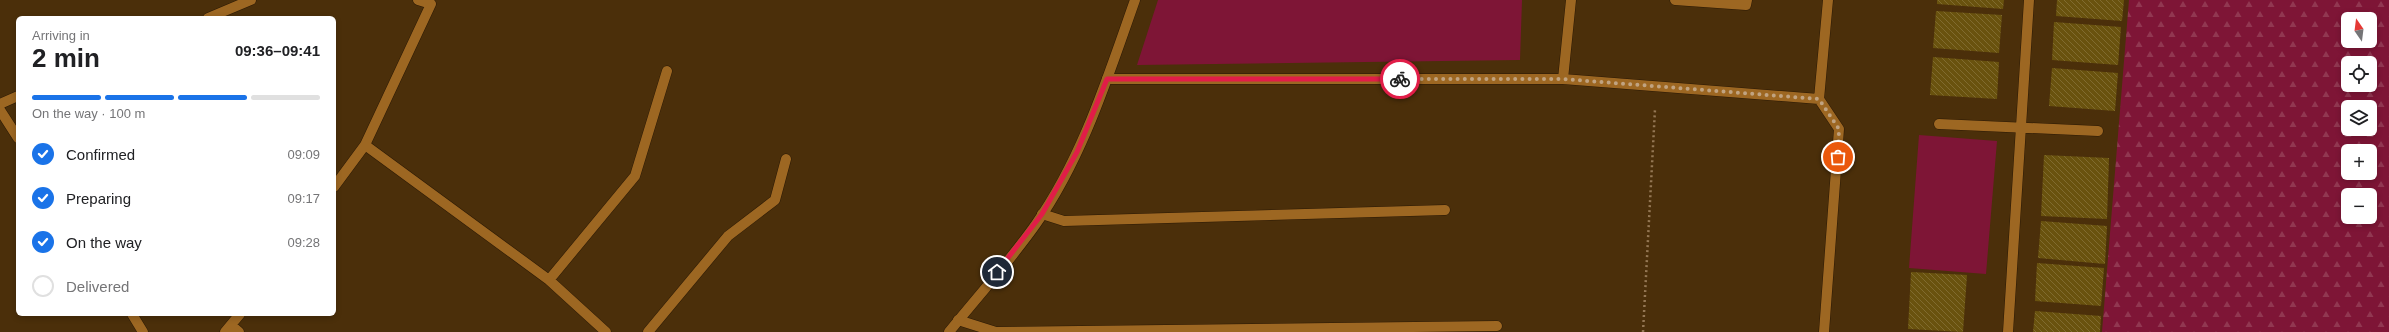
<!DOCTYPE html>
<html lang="en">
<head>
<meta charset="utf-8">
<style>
  body { margin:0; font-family:Arial,sans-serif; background:#f2f2f2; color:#202124; height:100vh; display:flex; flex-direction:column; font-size:15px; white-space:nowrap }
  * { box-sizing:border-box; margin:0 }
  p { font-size:13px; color:#757577 }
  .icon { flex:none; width:22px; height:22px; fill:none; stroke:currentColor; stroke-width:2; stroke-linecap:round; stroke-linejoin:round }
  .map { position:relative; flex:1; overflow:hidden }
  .drawer { position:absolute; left:16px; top:16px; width:320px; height:300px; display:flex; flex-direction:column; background:#fff; border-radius:6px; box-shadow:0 2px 6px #0003 }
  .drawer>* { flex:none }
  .needle { width:26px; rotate:346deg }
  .fabs { position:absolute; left:2341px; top:12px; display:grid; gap:8px }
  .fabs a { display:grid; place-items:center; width:36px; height:36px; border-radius:6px; background:#fff; box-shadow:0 2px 6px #0003; font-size:20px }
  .pin { position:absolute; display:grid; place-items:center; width:34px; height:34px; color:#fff; margin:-17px; border:2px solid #fff; border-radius:50%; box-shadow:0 1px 4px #0007 }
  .courier { position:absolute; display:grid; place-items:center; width:40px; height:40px; margin:-20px; border:3px solid #e11d48; border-radius:50%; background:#fff; color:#222; box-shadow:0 1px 5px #0007 }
  .summary em { font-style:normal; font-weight:600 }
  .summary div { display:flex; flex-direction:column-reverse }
  .summary { display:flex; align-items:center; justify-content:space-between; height:68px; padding:0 16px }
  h1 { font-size:26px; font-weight:600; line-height:30px }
  .bar { display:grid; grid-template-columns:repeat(4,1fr); gap:6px 4px; align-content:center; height:48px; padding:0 16px }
  .bar i { height:5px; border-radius:3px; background:#e0e0e0 }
  .bar .active { background:#1a73e8 }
  .bar p { grid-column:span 4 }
  ol { padding:0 16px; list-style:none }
  li { display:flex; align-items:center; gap:12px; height:44px }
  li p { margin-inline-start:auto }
  li .icon { padding:4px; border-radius:50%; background:#1a73e8; color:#fff; stroke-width:4 }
  li:last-child { color:#757577 }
  li i { width:22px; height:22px; border:2px solid #e0e0e0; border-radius:50% }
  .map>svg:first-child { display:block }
</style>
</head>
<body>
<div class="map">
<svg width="2389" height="332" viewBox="0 0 2389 332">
  <defs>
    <pattern id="forest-firs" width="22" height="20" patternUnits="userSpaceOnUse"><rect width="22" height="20" fill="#7e1536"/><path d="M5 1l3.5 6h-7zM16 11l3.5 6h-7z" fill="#913751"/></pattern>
    <pattern id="building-back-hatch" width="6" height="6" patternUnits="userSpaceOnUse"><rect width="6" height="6" fill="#69520e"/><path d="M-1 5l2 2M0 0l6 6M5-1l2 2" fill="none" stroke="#806b2f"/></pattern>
  </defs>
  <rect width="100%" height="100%" fill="#4b2f0a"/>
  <!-- grass -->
  <path fill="#7e1536" d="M1158,0H1522L1520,60L1137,65Z
    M1919,135L1997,141L1986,274L1909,268Z"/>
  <!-- forest -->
  <path fill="url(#forest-firs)" fill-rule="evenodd" d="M2129,0H2389V332H2102ZM2348,19H2370V41H2348ZM2348,63H2370V85H2348ZM2348,107H2370V129H2348ZM2348,151H2370V173H2348ZM2348,195H2370V217H2348Z"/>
  <!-- building -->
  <path fill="url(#building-back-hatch)" d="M1937,0H2004L2003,9L1937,4Z
    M2057,0H2124L2122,21L2056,16Z
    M1936,11L2002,15L1999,53L1933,48Z
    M2054,22L2121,27L2118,65L2052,60Z
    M1933,57L1999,62L1997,99L1930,95Z
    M2052,68L2118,73L2115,111L2049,106Z
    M2044,155L2109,158L2107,219L2041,216Z
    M2041,221L2107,226L2105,264L2038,258Z
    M2037,263L2104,268L2101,306L2035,301Z
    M1911,272L1967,275L1963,332L1908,329Z
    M2035,311L2101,316L2100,332H2033Z"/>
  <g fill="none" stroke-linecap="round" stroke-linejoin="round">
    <!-- minor casing -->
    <g stroke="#2b1905" stroke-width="11">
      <path id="minor" d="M1675,0L1746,5L1747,0
        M208,18L251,0
        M1107,79H1563L1819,99
        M1563,79L1571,0
        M0,104L18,96
        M0,110L18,138
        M1939,124L2098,131
        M365,145L549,280L606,332
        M334,187L365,145L431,4L418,0
        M1042,214L1064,221L1445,210
        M549,280L635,176L667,71
        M132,314L143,332
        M958,320L996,332L1497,326
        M231,325L239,332
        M225,332L240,314
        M648,332L728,236L775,200L786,159
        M1824,332L1839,129L1819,99L1828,0
        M2008,332L2029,0"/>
    </g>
    <!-- tertiary casing -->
    <g stroke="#2b1905" stroke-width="11">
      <path id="tertiary" d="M949,332C978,296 1010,261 1036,224C1083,157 1108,76 1135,0"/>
    </g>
    <!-- path -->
    <path stroke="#947754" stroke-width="2.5" stroke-dasharray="2 3" stroke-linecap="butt" d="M1643,332L1655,109"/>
    <!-- minor -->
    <use href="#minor" stroke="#9d6722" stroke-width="10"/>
    <!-- tertiary -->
    <use href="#tertiary" stroke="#9d6722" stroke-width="10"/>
  </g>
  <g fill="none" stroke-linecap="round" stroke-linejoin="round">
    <!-- done -->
    <path stroke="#c0a381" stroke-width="4" stroke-dasharray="0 7.2" d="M1400,79H1563L1819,99L1839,129L1838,157"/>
    <!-- route -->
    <path stroke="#e11d48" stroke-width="5" d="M997,272L1042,214L1077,152L1107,79H1400"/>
  </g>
</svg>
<div class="fabs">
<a><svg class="needle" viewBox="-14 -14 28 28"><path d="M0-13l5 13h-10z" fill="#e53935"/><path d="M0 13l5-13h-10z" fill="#757577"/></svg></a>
<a><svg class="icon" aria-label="locate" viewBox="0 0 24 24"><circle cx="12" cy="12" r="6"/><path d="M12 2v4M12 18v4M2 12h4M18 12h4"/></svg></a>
<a><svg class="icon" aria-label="layers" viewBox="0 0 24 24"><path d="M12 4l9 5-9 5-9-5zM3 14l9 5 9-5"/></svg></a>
<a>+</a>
<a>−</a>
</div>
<div class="pin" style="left:1838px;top:157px;background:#ea580c"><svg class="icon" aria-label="bag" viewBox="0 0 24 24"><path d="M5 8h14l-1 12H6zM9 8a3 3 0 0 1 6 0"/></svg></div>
<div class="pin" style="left:997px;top:272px;background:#1f2937"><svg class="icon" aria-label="home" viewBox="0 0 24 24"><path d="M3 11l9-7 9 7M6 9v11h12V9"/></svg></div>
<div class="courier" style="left:1400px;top:79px"><svg class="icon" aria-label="bike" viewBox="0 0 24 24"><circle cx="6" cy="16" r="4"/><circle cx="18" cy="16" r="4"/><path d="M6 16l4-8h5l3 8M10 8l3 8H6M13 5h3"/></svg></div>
<section class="drawer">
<div class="summary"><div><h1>2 min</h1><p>Arriving in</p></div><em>09:36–09:41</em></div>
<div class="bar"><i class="active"></i><i class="active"></i><i class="active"></i><i></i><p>On the way · 100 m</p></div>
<ol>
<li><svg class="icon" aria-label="check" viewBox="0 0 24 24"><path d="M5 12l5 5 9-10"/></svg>Confirmed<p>09:09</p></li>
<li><svg class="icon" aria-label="check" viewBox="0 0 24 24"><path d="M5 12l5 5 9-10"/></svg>Preparing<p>09:17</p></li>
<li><svg class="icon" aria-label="check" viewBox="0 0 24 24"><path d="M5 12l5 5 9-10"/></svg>On the way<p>09:28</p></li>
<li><i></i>Delivered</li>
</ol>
</section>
</div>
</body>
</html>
